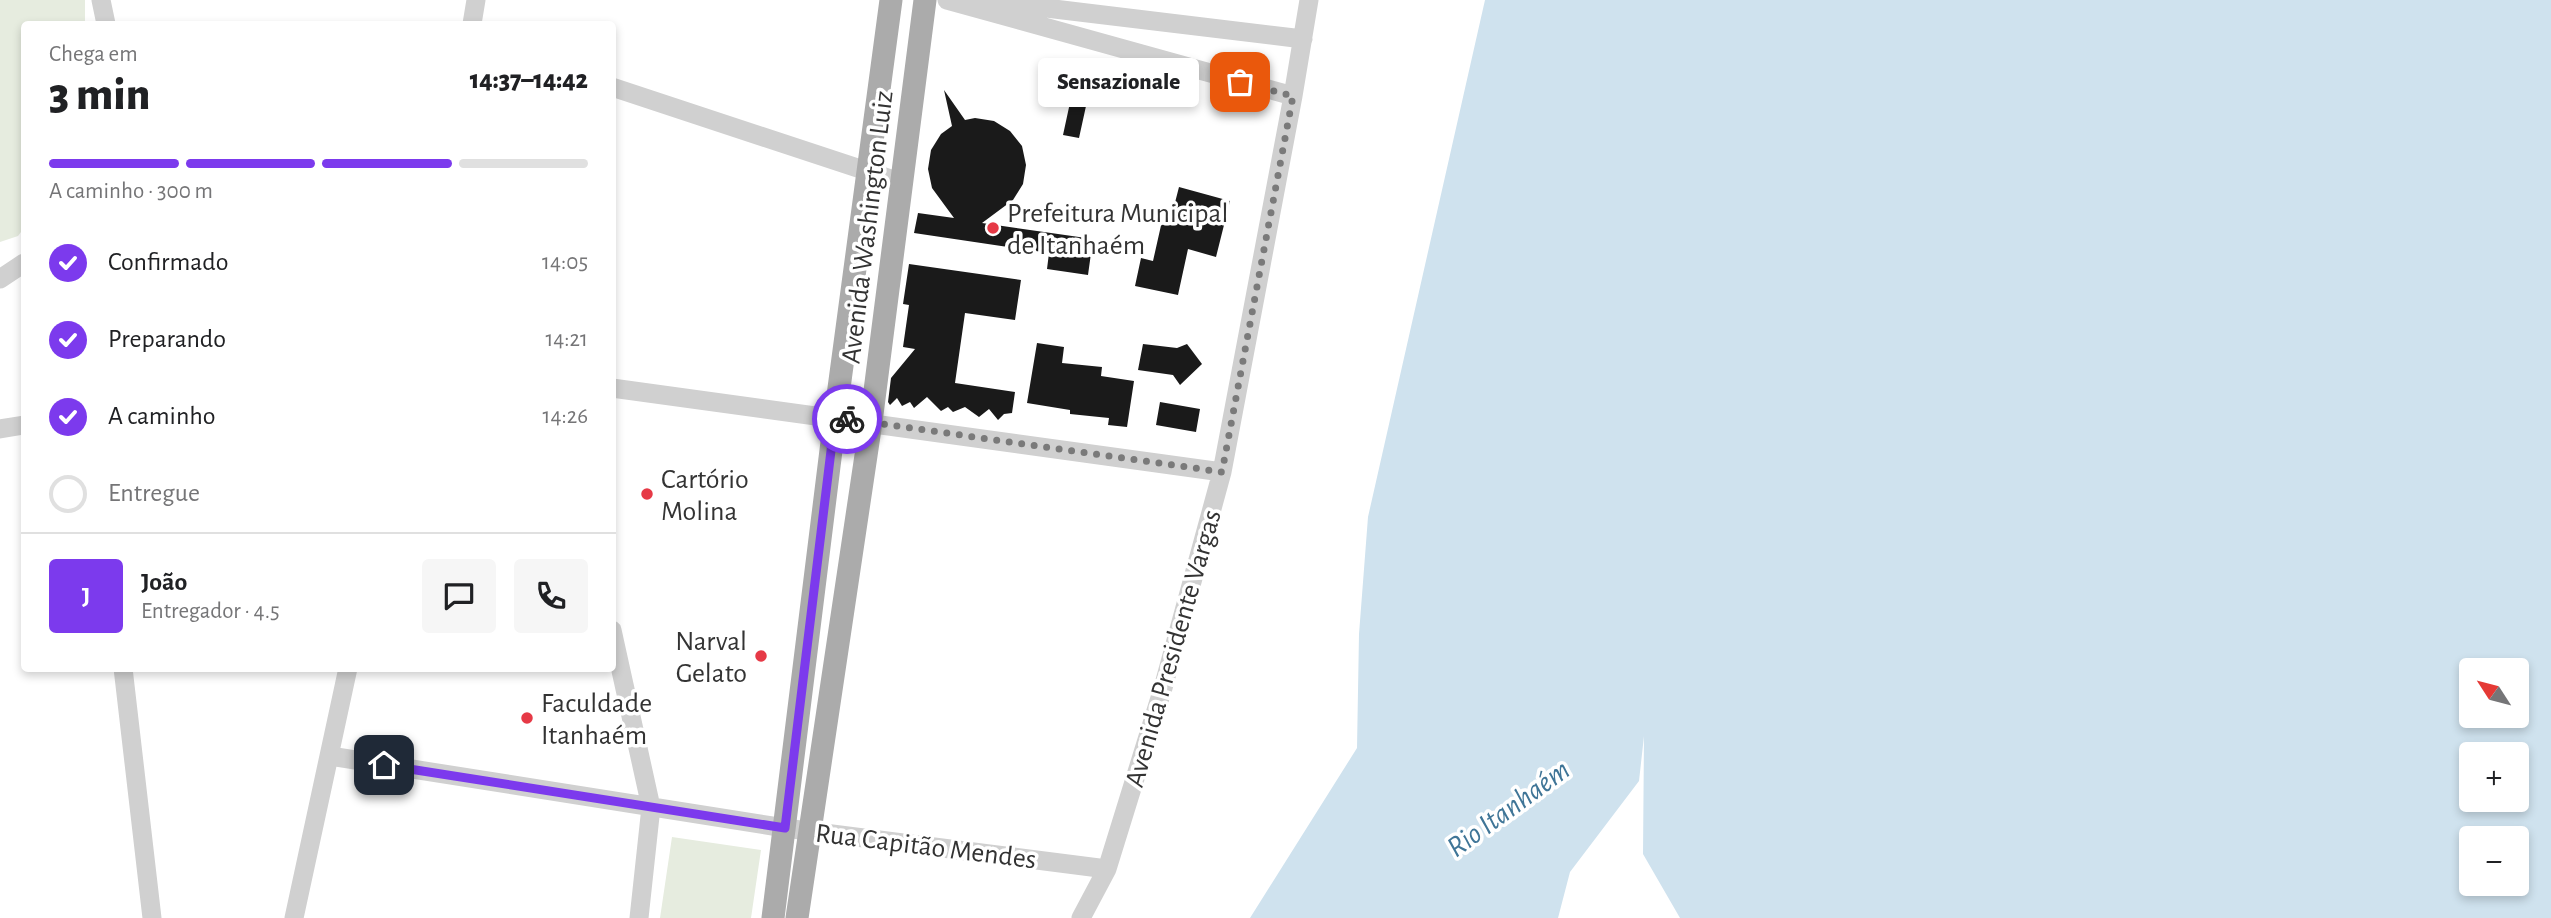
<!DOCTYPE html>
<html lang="pt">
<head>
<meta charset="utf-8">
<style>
  body { margin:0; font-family:"Alegreya Sans",sans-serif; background:#f6f6f6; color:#202124; height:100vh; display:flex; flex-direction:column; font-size:26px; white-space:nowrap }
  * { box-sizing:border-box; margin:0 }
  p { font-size:23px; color:#757577 }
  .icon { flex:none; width:38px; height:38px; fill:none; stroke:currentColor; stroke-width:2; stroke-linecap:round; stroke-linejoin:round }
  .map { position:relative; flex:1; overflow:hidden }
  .sheet { position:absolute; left:21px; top:21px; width:595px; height:651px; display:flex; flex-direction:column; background:#fff; border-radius:7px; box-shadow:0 4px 10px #0003 }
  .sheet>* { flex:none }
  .needle { width:46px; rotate:306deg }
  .tools { position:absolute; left:2459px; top:658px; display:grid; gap:14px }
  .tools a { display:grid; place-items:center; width:70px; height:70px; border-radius:7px; background:#fff; box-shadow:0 4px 10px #0003; font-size:35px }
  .pin { position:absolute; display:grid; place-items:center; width:60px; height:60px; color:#fff; margin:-30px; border-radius:14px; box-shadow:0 4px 10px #0006 }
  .courier { position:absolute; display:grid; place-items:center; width:70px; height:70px; margin:-35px; border:5px solid #7c3aed; border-radius:50%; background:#fff; color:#222; box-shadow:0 2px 9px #0007 }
  .bubble { position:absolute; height:49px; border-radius:7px; background:#fff; box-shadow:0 4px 10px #0003; font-size:23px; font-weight:800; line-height:49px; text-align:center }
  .summary em { font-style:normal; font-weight:800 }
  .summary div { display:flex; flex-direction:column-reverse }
  .summary { display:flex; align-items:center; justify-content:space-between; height:119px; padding:0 28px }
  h1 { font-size:46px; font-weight:800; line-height:52px }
  .bar { display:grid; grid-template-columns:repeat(4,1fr); gap:10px 7px; align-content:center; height:84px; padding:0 28px }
  .bar i { height:9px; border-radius:5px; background:#e0e0e0 }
  .bar .active { background:#7c3aed }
  .bar p { grid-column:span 4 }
  .line { display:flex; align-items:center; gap:18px; padding:0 28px; border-top:2px solid #e0e0e0 }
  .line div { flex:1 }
  .round { display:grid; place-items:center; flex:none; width:74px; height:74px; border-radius:7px; background:#f6f6f6 }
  ol { padding:0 28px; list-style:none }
  li { display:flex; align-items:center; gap:21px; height:77px }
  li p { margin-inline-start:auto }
  li .icon { padding:7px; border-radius:50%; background:#7c3aed; color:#fff; stroke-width:4 }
  li:last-child { color:#757577 }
  li i { width:38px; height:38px; border:4px solid #e0e0e0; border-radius:50% }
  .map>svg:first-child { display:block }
</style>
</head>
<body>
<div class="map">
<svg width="2551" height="918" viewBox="0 0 2551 918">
  <rect width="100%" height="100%" fill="#fff"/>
  <!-- green -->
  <path fill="#e6ecdf" d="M0,0H85V24H24V228L18,236L0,242Z
    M672,837L761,850L751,918H660Z"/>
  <!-- water -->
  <path fill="#cfe2ee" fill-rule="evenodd" d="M1485,0H2551V918H1680L1643,854L1644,736L1639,781L1570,872L1558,918H1250L1357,748L1359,634L1368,517ZM2471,670H2516V716H2471ZM2471,754H2516V800H2471ZM2471,838H2516V884H2471Z"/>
  <!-- building -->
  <path fill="#1a1a1a" d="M1079,61L1095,65L1079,138L1063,135Z
    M944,90L965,120L975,118L994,121L1010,131L1022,146L1026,165L1023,184L1013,200L982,223L1093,239L1088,275L1047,269L1049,253L914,233L918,213L954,218L932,188L928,169L931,150L941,134L952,126Z
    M1179,187L1230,201L1216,257L1188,249L1178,295L1135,286L1141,258L1153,261L1162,221L1170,222Z
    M909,264L1021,280L1015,320L965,313L955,383L1015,392L1012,413L1004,414L998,420L989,409L979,417L965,407L953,412L948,407L941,411L927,397L914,408L910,402L902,406L897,398L890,405L888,402L891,378L915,349L903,347L909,305L903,304Z
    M1037,343L1064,347L1062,363L1102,367L1101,376L1134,381L1127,427L1108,425L1109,418L1070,414V410L1027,403Z
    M1143,344L1177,348L1187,344L1202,364L1180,385L1173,375L1138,370Z
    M1160,402L1200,409L1196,432L1156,425Z"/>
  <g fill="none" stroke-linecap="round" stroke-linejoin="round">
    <!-- minor -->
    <path stroke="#d0d0d0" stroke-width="19" d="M101,0L106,24
      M947,0L1293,96
      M988,1L1303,39
      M472,24L476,0
      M612,87L903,183
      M0,279L24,263
      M612,388L1222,472
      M0,429L24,425
      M612,630L651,807L639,918
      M123,668L152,918
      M330,756L785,828L1107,869
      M294,918L348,668
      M1081,918L1107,869L1163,688L1222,472L1293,96L1309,0"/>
    <!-- major -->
    <path stroke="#ababab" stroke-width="23" d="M773,918L835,418L891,0
      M797,918L871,422L925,0"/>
  </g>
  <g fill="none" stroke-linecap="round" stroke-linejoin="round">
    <!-- done -->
    <path stroke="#7a7a7a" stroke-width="7" stroke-dasharray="0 12.6" d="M847,419L1222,472L1293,96L1240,82"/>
    <!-- route -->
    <path stroke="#7c3aed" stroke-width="9" d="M384,765L785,828L835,418L847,419"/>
  </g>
  <!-- markers -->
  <g fill="#e63946" stroke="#fff" stroke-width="2.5">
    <circle cx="993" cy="228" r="7"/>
    <circle cx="647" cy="494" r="7"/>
    <circle cx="761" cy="656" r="7"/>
    <circle cx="527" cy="718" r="7"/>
  </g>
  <g text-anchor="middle" stroke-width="7" stroke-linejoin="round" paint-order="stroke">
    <!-- poi labels -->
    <g font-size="28" fill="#333" stroke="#fff" text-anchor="start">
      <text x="1007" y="222">Prefeitura Municipal<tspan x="1007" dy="32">de Itanhaém</tspan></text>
      <text x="661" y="488">Cartório<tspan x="661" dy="32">Molina</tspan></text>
      <text x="747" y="650" text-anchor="end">Narval<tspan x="747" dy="32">Gelato</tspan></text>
      <text x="541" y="712">Faculdade<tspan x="541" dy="32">Itanhaém</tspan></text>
    </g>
    <!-- street labels -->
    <g font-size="28" fill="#333" stroke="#fff">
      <text transform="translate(866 227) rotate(-83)" y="10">Avenida Washington Luiz</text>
      <text transform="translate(1172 648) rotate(-74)" y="10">Avenida Presidente Vargas</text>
      <text transform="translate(926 845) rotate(7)" y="10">Rua Capitão Mendes</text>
    </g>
    <!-- water labels -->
    <g font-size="30" font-style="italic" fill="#3f7597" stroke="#fff">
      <text transform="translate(1508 808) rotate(-36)" y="10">Rio Itanhaém</text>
    </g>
  </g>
</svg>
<div class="tools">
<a><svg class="needle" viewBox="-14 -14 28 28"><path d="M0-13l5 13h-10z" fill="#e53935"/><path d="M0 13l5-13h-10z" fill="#757577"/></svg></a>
<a>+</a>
<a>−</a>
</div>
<div class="pin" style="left:1240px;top:82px;background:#ea580c"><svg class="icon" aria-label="bag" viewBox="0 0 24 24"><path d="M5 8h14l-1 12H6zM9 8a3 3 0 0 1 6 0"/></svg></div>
<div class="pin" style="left:384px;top:765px;background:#1f2937"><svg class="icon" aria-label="home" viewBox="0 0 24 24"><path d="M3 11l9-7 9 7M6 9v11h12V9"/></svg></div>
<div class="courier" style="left:847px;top:419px"><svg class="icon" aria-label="bike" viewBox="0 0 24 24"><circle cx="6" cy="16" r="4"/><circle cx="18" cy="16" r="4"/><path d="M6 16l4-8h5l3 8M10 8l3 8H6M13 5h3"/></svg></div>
<div class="bubble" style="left:1038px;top:58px;width:161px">Sensazionale</div>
<section class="sheet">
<div class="summary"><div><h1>3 min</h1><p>Chega em</p></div><em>14:37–14:42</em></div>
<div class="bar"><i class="active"></i><i class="active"></i><i class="active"></i><i></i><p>A caminho · 300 m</p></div>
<ol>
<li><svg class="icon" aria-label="check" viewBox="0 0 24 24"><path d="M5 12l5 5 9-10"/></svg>Confirmado<p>14:05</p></li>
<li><svg class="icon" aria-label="check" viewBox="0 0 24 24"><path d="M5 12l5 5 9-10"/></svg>Preparando<p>14:21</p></li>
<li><svg class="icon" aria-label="check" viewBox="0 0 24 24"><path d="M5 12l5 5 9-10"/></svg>A caminho<p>14:26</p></li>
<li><i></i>Entregue</li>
</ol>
<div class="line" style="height:126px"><b class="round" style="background:#7c3aed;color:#fff">J</b><div><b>João</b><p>Entregador · 4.5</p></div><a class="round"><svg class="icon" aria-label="chat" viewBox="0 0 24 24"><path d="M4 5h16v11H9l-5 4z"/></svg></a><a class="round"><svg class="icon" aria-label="phone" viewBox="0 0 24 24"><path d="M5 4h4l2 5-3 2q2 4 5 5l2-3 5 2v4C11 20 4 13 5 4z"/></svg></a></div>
</section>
</div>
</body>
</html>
